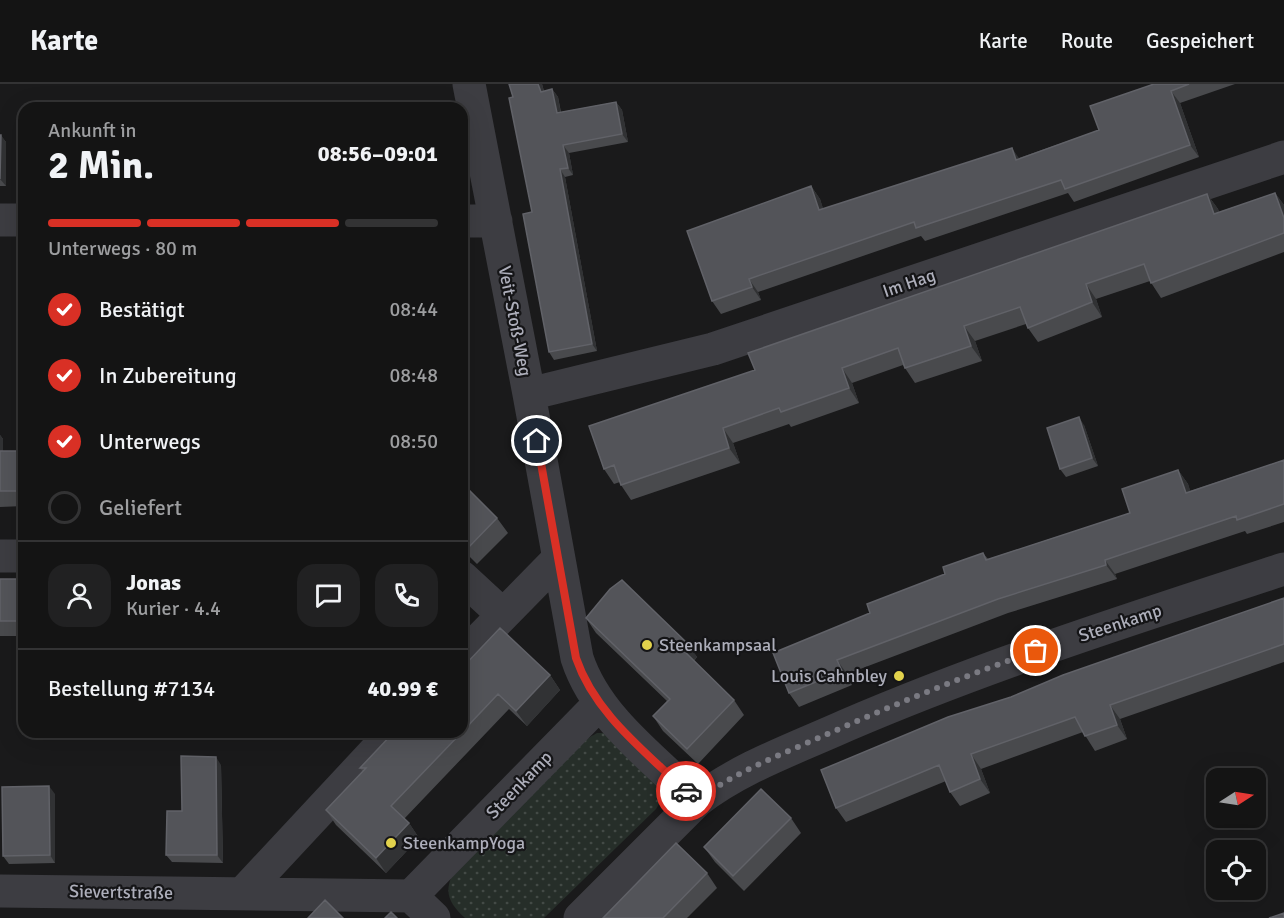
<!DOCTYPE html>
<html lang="de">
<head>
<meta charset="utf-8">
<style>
  body { margin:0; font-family:Signika,sans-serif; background:#212122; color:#f1f3f6; height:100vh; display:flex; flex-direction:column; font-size:22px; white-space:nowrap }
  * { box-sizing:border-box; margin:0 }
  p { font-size:20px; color:#9d9ea0 }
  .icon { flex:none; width:33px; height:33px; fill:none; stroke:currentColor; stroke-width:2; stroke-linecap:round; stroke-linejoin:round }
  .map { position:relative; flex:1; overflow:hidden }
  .side { position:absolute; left:18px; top:18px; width:450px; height:636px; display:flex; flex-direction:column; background:#141414; border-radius:18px; box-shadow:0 6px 24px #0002,0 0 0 2px #333334 }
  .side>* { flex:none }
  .needle { width:39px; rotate:78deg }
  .fabs { position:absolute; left:1206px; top:684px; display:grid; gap:12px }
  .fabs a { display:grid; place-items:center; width:60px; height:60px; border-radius:12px; background:#141414; box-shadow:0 6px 24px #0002,0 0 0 2px #333334; font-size:30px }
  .pin { position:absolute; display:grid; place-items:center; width:51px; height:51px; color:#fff; margin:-26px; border:3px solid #fff; border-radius:50%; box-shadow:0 2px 6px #0007 }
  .courier { position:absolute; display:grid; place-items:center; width:60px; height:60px; margin:-30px; border:4px solid #d93025; border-radius:50%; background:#fff; color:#222; box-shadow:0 2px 8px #0007 }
  .overview em { font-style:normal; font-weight:800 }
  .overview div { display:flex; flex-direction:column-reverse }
  .overview { display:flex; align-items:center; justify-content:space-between; height:102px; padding:0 30px }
  h1 { font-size:39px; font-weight:800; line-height:45px }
  .bar { display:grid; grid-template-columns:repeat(4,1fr); gap:9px 6px; align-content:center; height:72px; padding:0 30px }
  .bar i { height:8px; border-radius:4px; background:#333334 }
  .bar .current { background:#d93025 }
  .bar p { grid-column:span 4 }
  .line { display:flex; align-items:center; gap:15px; padding:0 30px; border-top:2px solid #333334 }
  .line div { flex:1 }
  .round { display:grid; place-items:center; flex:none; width:63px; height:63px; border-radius:18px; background:#212122 }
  ol { padding:0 30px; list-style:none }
  li { display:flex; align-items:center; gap:18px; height:66px }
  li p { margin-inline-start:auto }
  li .icon { padding:6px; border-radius:50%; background:#d93025; color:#fff; stroke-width:4 }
  li:last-child { color:#9d9ea0 }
  li i { width:33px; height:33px; border:3px solid #333334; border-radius:50% }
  header { display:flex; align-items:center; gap:36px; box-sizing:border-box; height:84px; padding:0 30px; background:#141414; border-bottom:2px solid #333334 }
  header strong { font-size:28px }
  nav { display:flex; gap:33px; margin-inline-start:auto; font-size:21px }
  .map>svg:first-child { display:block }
</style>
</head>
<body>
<header>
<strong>Karte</strong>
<nav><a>Karte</a><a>Route</a><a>Gespeichert</a></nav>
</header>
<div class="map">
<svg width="1284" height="834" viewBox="0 0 1284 834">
  <defs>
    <pattern id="park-dots" width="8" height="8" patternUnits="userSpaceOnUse" patternTransform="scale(1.5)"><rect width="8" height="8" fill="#262e29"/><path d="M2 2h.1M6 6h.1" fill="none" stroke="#434a46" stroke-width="1.8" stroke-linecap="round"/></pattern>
  </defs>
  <rect width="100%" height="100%" fill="#1a1a1b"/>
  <!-- park -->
  <path fill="url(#park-dots)" d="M597,649H608L662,703V715L656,725L544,834H465C452,822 444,811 451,794L587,655Z"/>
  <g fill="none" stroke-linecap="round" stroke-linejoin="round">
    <!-- minor -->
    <path stroke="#3d3d42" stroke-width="33" d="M469,0L529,310L577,574C596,633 653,674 697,717
      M0,136H24
      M462,137H496
      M529,310L713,265L1284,73
      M0,472H24
      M462,493L502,530
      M462,573L558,475
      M0,807L411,812
      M242,810L393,648
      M411,812L599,620
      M411,812L434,834
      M580,834L697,717C741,683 796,664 847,641C989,580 1137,533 1284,485"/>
  </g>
  <!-- wall -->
  <path fill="#494a4d" d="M509,0H542L544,7L552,5L558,13L561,28L616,18L622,26L628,58L569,69L573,91L565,93L597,267L554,276L549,268L532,128L513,13Z
    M1154,0H1235L1180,19L1199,73L1074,118L1068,109L925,157L921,152L758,208L761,216L721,230L712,217L811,102L820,115L823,125L1019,74L1099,46Z
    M0,51L6,58V102H0Z
    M1275,109L1284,121V168L1161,214L1150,197L1096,215L1102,233L1038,258L1028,244L1026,240L975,257L982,277L915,299L903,281L852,299L859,319L791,343L789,340L733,359L740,379L631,416L621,401L620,398L614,400L604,385L755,286L1207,110L1218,125L1219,128Z
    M1084,341L1098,382L1066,393L1060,385Z
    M0,351L3,355V367H24V422L0,423Z
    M1284,376V438L1247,450L1245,447L1115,490L1117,495L1008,529L847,590L852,601L799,623L789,609L870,529L945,490L983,469L988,475L1130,429L1178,386L1188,400L1190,407Z
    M462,399L497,434L508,449L477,480L462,465Z
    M0,495H24V565L22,562V552H0Z
    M1284,514V578L1120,635L1127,655L1095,667L1083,648L981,685L990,709L960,722L950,708L946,697L846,738L836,724L1011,613Z
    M586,534L686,558L697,573L694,577L734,616L744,631L698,680L663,647L653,632L667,617L596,549Z
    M462,584L550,591L560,606L527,642L509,625L404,735L409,739L419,754L386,789L336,741L326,726L363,688L360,684Z
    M221,681L223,779L172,778L166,771L182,727Z
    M55,710V779L9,780L3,772Z
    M791,734L801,749L744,807L715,778L704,763Z
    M707,789L717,804L687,834H603Z"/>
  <!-- shaded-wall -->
  <path fill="#313234" d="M538,0H542L546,16L541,8Z
    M552,5L558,13L562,37L557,29Z
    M1171,7L1180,19L1199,73L1190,61Z
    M616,18L622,26L628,58L622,50Z
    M1,51L6,58V102L0,95Z
    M563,61L569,69L573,91L568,84Z
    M1012,64L1021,77L1016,76Z
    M560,85L565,93L597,267L592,260Z
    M811,102L820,115L828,139L819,126Z
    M1275,109L1284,121V134Z
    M1207,110L1218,125L1225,145L1214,130Z
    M462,157L464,159L463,204L462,202Z
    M749,195L758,208L761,216L752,203Z
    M1086,200L1096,215L1102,233L1092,218Z
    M964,242L975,257L982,277L971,262Z
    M842,284L852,299L859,319L849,304Z
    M1079,333L1084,341L1098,382L1092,374Z
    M723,344L733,359L740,379L729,364Z
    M0,351L3,355V382L0,377Z
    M1178,386L1188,400L1196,423L1186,409Z
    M1105,476L1115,490L1117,495L1106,481Z
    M686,558L697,573L691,579L681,564Z
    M837,576L847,590L852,601L842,587Z
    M550,591L560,606L527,642L516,627Z
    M1110,621L1120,635L1127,655L1117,641Z
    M971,670L981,685L990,709L980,695Z
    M216,673L221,681L223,779L217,771Z
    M49,702L55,710V779L50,771Z
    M409,739L419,754L386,789L376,774Z"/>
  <!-- building -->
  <path fill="#535459" stroke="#616268" stroke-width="1.5" d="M509,0H538L541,8L552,5L557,29L616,18L622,50L563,61L568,84L560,85L592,260L549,268L523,130L532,128L509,14L513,13Z
    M1154,0H1189L1171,7L1190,61L1065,105L1061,96L916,144L914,138L749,195L752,203L712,217L687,147L811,102L819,126L1012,64L1016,76L1099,46L1090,22Z
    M0,51H1L0,95Z
    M1275,109L1284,134V149L1151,199L1144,180L1086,200L1092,218L1028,244L1020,223L964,242L971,262L905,284L898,264L842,284L849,304L781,328L779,324L723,344L729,364L621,401L614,381L604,385L589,342L755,286L748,269L1207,110L1214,130Z
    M1079,333L1092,374L1060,385L1047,344Z
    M0,367H24V407H0Z
    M1284,376V420L1237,436L1236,432L1105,476L1106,481L998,515L837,576L842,587L789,609L773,569L870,529L867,520L945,490L943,483L983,469L986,476L1130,429L1122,405L1178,386L1186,409Z
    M462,399L497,434L467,465L462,460Z
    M0,495H24V562H22V537H0Z
    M622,496L686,558L681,564L734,616L687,665L653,632L670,615L586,534L610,505Z
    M1284,514V560L1110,621L1117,641L1085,652L1075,633L971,670L980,695L950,708L939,681L836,724L821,686L948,633L1011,613L1063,591Z
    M500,544L550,591L516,627L498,610L462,648V584Z
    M394,648H462L391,722L409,739L376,774L326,726L366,684H360Z
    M181,672L216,673L217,771H166L167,727H182Z
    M49,702L50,771L3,772L2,703Z
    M761,705L791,734L733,792L704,763Z
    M676,759L707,789L663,834H603Z
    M325,816L343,834H308Z
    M391,828L397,834H385Z
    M1284,829V834H1269Z"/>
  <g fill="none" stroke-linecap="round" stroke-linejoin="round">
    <!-- done -->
    <path stroke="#7a7a82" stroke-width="6" stroke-dasharray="0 10.8" d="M686,707L697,717C734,688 780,671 823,652C893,621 964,592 1036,567"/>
    <!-- route -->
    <path stroke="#d93025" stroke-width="8" d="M537,357L576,574C595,630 645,667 686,707"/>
  </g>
  <!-- markers -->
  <g fill="#e2d24c" stroke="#151517" stroke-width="2">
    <circle cx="647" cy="561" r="6"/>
    <circle cx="899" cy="592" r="6"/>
    <circle cx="391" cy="759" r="6"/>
  </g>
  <g text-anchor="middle" stroke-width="4.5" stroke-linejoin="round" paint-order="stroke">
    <!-- street labels -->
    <g font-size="18" fill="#adaeba" stroke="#151517">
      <text transform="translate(909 199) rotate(-19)" y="6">Im Hag</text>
      <text transform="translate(515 237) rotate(79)" y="6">Veit-Stoß-Weg</text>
      <text transform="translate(1120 539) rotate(-18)" y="6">Steenkamp</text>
      <text transform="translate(519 701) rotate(-46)" y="6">Steenkamp</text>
      <text transform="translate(121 808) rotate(1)" y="6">Sievertstraße</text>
    </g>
    <!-- poi labels -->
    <g font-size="18" fill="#adaeba" stroke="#151517" text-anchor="start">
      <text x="659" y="567">Steenkampsaal</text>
      <text x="887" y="598" text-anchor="end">Louis Cahnbley</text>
      <text x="403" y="765">SteenkampYoga</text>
    </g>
  </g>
</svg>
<div class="fabs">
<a><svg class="needle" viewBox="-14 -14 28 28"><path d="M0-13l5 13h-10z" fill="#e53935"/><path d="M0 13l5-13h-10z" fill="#9d9ea0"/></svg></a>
<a><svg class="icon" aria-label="locate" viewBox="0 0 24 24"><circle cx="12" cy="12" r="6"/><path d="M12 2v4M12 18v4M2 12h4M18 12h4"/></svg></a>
</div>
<div class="pin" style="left:1036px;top:567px;background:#ea580c"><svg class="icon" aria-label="bag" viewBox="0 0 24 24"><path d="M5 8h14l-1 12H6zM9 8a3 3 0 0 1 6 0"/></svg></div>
<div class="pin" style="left:537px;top:357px;background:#1f2937"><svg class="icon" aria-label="home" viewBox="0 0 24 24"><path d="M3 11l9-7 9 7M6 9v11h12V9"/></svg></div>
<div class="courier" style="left:686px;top:707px"><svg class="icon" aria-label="car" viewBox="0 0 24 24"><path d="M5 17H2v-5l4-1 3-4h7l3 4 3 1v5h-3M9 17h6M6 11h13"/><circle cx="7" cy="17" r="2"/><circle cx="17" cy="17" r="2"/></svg></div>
<section class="side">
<div class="overview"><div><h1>2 Min.</h1><p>Ankunft in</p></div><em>08:56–09:01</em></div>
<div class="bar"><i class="current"></i><i class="current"></i><i class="current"></i><i></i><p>Unterwegs · 80 m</p></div>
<ol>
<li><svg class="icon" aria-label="check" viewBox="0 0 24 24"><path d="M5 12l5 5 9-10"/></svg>Bestätigt<p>08:44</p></li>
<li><svg class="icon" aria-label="check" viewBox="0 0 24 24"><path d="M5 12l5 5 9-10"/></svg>In Zubereitung<p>08:48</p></li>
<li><svg class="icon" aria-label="check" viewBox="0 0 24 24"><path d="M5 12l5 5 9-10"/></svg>Unterwegs<p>08:50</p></li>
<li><i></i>Geliefert</li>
</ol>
<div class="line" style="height:108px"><a class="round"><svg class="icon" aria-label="person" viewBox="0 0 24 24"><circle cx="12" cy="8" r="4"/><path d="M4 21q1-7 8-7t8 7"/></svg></a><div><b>Jonas</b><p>Kurier · 4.4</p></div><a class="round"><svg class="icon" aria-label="chat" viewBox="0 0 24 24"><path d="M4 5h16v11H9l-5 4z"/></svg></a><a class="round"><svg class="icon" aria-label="phone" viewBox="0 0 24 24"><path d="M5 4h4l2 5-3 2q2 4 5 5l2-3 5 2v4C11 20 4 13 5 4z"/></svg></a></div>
<div class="line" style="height:78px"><div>Bestellung #7134</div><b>40.99 €</b></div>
</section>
</div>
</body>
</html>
